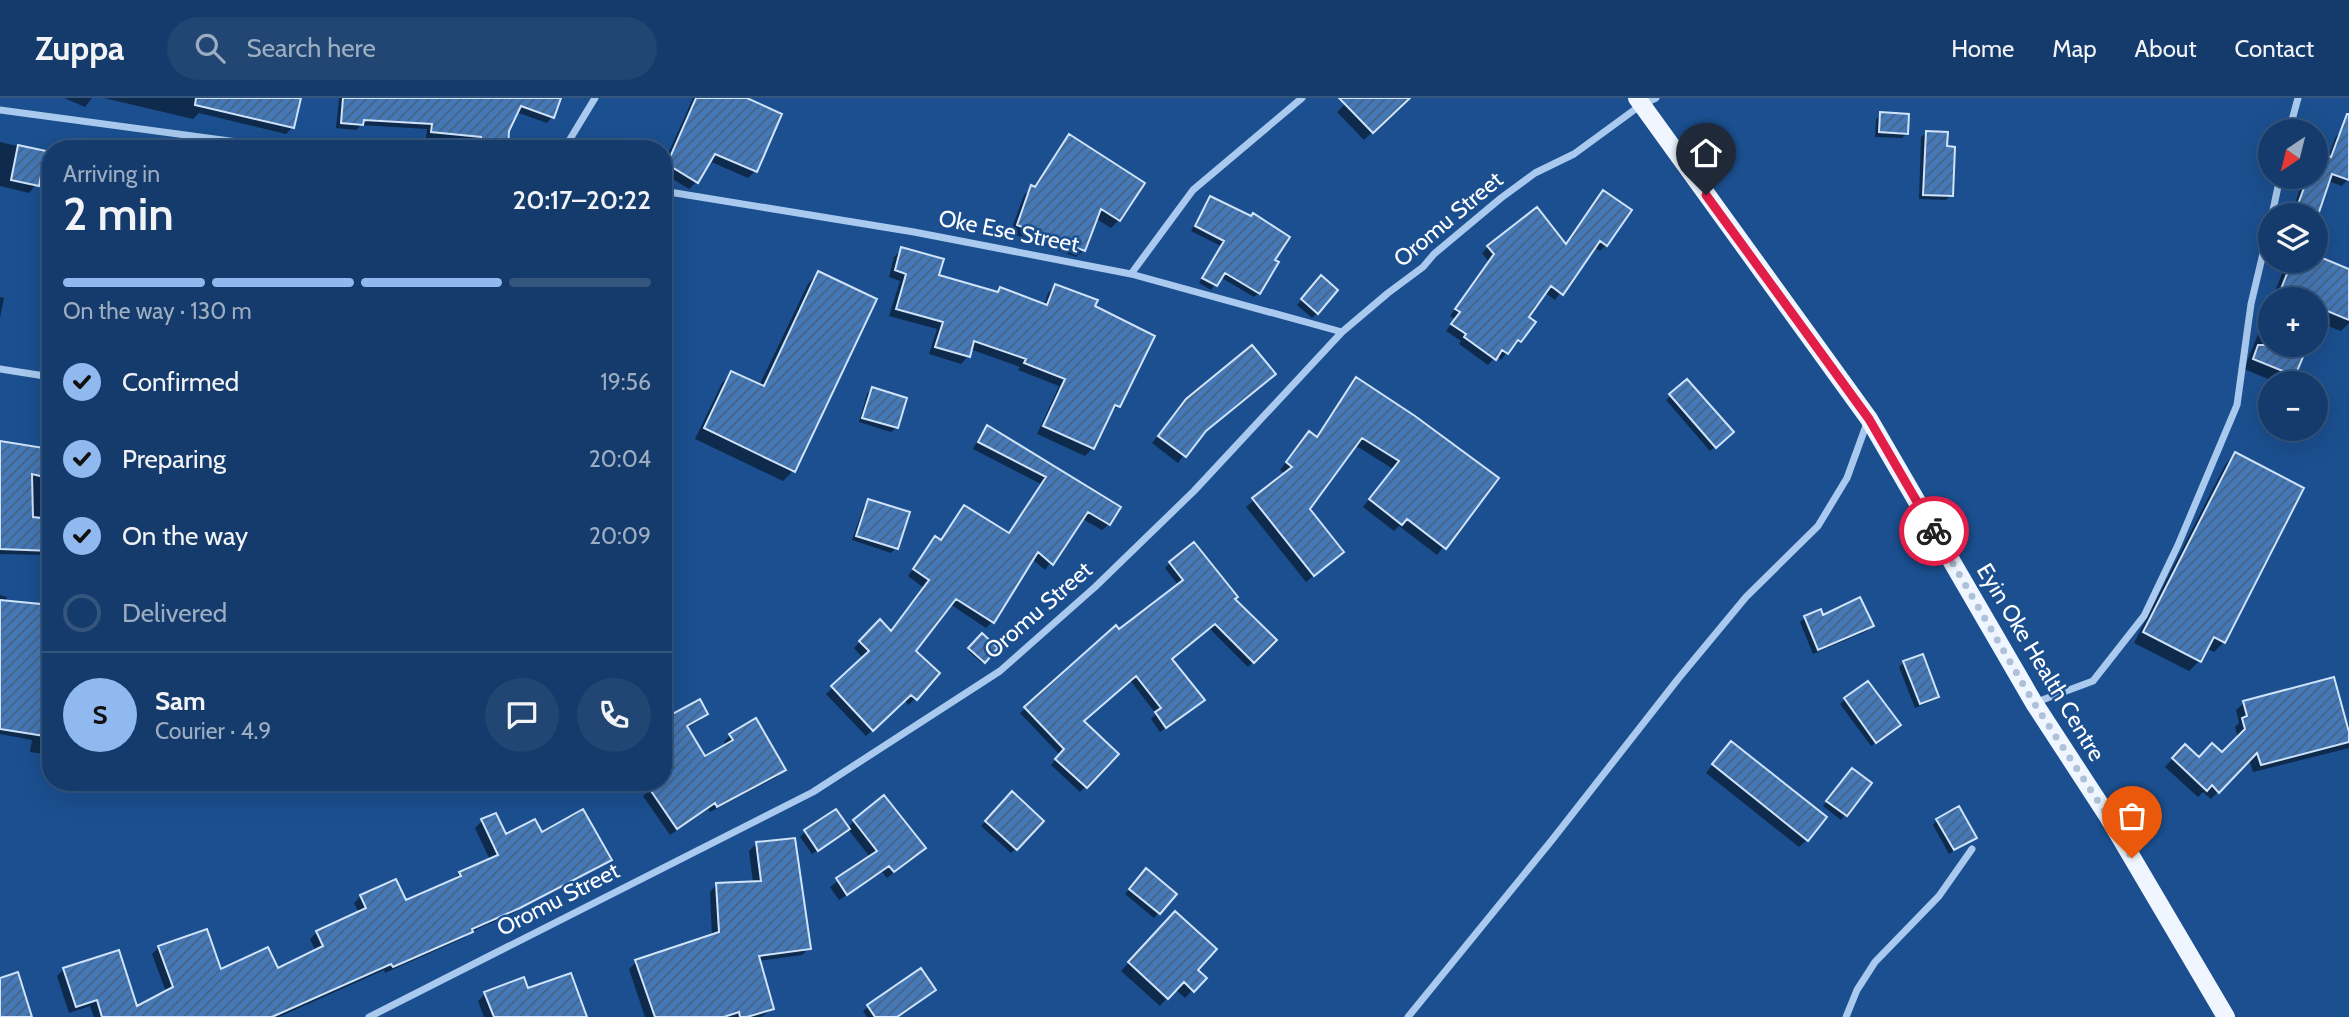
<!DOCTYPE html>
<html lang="en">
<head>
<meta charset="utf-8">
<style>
  body { margin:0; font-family:Cabin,sans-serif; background:#214673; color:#f1f3f6; height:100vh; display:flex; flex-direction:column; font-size:26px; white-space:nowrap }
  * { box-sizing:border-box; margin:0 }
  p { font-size:23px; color:#9dadc1 }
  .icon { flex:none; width:38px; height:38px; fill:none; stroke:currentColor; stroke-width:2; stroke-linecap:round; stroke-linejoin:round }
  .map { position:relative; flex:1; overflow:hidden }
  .drawer { position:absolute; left:42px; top:42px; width:630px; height:651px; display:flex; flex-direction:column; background:#143b6b; border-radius:28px; box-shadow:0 7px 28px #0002,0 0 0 2px #33557e }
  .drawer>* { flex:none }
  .needle { width:46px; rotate:215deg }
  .controls { position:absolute; left:2258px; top:21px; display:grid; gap:14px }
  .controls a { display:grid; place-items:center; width:70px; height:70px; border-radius:50%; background:#143b6b; box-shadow:0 7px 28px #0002,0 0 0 2px #33557e; font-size:35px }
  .pin { position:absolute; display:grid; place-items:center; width:60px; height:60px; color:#fff; margin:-72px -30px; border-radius:50% 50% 50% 0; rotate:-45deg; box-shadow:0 0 7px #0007 }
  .pin .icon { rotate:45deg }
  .courier { position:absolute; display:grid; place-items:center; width:70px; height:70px; margin:-35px; border:5px solid #e11d48; border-radius:50%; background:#fff; color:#222; box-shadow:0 2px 9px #0007 }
  .headline em { font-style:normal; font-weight:600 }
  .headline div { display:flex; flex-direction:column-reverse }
  .headline { display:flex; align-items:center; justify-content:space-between; height:119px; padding:0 21px }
  h1 { font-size:46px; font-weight:600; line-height:52px }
  .bar { display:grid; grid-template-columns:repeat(4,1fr); gap:10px 7px; align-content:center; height:84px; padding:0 21px }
  .bar i { height:9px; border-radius:5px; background:#33557e }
  .bar .selected { background:#90b9f0 }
  .bar p { grid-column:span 4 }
  .line { display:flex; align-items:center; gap:18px; padding:0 21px; border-top:2px solid #33557e }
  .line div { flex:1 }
  .round { display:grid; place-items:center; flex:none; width:74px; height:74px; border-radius:37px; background:#214673 }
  ol { padding:0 21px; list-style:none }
  li { display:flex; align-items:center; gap:21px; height:77px }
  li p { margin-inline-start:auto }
  li .icon { padding:7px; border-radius:50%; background:#90b9f0; color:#111; stroke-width:4 }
  li:last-child { color:#9dadc1 }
  li i { width:38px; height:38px; border:4px solid #33557e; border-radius:50% }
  header { display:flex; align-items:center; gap:42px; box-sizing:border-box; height:98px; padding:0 35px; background:#143b6b; border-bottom:2px solid #33557e }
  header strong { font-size:33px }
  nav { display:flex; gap:38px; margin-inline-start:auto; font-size:24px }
  .search { width:490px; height:63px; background:#214673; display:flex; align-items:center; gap:18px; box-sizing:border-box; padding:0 24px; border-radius:38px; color:#9dadc1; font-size:26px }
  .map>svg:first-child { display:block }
</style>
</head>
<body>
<header>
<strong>Zuppa</strong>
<div class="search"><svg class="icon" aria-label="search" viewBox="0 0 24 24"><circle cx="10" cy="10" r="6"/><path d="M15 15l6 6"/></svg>Search here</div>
<nav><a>Home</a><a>Map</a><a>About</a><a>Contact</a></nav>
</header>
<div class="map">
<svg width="2349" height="919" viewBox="0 0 2349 919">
  <defs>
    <pattern id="building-hatch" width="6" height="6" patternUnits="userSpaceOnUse" patternTransform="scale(1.75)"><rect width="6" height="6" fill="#4478b7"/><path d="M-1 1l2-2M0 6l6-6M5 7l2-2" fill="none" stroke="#486282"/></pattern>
  </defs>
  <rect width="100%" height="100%" fill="#1b4f8f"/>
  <!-- shadow -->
  <path fill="#0007" d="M64,0H92L85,9Z
    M104,0H299L293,29L286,36L199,15L193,21Z
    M339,0H559L552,19L547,25L516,14L507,32L506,51H475L476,45L426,40L427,31L361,27L356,32L336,30Z
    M693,0H743L755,73L748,80L709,63L696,84L689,91L663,75V67Z
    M1351,0H1407L1364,42L1337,14Z
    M1881,16L1907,35L1902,40L1875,39L1876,21Z
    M2341,33L2349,36L2348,81L2342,88L2328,83L2315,119V117H2291L2304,79H2315L2328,60L2335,40Z
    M1926,35L1951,97L1946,102L1919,101L1921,39Z
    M1069,38L1119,122L1111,130L1095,120L1084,152L1076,159L1010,135L1024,97L1033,90L1062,46Z
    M0,44L51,56V86L38,84L29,95L0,88Z
    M1210,100L1273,162L1259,195L1254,199L1220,179L1211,192L1199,185L1221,148L1191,133Z
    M1597,101L1606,147L1600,153L1594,149L1555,202L1544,194L1527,220L1520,243L1514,249L1512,248L1501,262L1496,258L1488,267L1459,246L1461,243L1446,233L1455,221L1450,218L1489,164L1482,155L1488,149L1565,147Z
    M902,151L937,178L996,195L1000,191L1044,207L1048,195L1056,188L1093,209L1118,308L1111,315L1109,314L1093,350L1085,358L1037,336L1059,288L1018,272L1020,269L970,251L968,258L961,266L929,256L937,231L889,218L900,183L889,179L894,159Z
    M2287,163H2315L2349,173V225L2341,233L2315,223V201H2272Z
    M818,175L793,373L783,383L695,341L722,285L732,275L759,288L808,186Z
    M1317,185V215L1312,220L1297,207Z
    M0,199L4,200L0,220Z
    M2270,206V247H2306L2294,277L2286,285H2278L2244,271Z
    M1356,282L1496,381L1437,457L1399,428L1394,433L1363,409L1393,371L1355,347L1308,411L1334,461L1306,484L1246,409L1285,376L1280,372L1302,343L1315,340L1349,289Z
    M872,291L905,301L896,330L891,334L859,324L867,296Z
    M1671,298L1732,334L1710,353L1666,302Z
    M1187,302L1201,335L1178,365L1152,345Z
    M51,316V657L30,654L32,642L0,636V497L7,499L6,504L41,508V457L0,456V344L45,352L46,320Z
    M987,329L1109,426L1102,432L1081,420L1045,472L1032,461L992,524L986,530L950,506L913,554L938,575L909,607L904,602L866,638L826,596L863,560L854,550L880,524L890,535L924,490L908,478L929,447L935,440L940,444L964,409L1008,436L1041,386L973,351L981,336Z
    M2235,356L2224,544L2214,554L2206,550L2199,563L2189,573L2134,545L2225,367Z
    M869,403L908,415L896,450L891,455L852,442L864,408Z
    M1170,465L1233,501L1274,542L1248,569L1209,530L1170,561L1197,607L1160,634L1151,621L1156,616L1130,582L1082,623L1117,656L1080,694L1051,667L1060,657L1020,615L1119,533L1179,488L1165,470Z
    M1820,513L1823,520L1872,528L1867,533L1813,556L1800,524L1805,520Z
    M982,537L995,550L982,565L968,553Z
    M1904,564L1937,599L1932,603L1915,610L1899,569Z
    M1845,601L1894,632L1871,648L1840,606Z
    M2244,605L2345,627L2349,626V650L2253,674L2249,661L2211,701L2203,694L2198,699L2165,669L2185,648L2199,661L2222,657L2238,640L2235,629L2239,625L2236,612Z
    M706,616L699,623L687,630L704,660L726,648L724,644L730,637L784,672L777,679L710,714L708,711L670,737L643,698L660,684H663V623Z
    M1723,653L1807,742L1799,749L1706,675Z
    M1848,677L1870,685L1841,722L1823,708Z
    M1012,696L1042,723L1011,755L981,728Z
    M1937,722L1974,740L1949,756L1933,727Z
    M482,723L505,738L541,737L610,761L603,768L511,816L471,834L464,840L385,875L384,872L279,919H94L90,908L69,915L57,878L64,871L136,910L166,894L152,856L159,849L220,873L277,872L316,854L310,841L317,834L359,815L354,805L361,798L405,805L453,782L460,775L490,762L475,730Z
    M854,723L916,757L887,780L882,774L839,802L830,789L870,759L848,731L812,756L800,739L805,734L848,730Z
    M756,746L809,850L802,857L759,863L772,911L761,919H645L629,871L636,864L712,838L710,794L717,786L753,785L749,753Z
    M1141,777L1174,796L1154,820L1125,796Z
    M1168,822L1195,872L1204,880L1185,900L1175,891L1160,908L1121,873Z
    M921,873L934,892L929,897L896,919H867L863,913L868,909Z
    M527,892L585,919H484L478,903L485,896Z"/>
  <!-- building -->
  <path fill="url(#building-hatch)" stroke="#cfe3fa" stroke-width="2" d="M196,0H301L294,30L195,7Z
    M343,0H561L554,20L521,8L509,33L508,51H480L481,39L431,34L432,26L364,22L363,27L341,25Z
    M696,0H747L782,16L757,74L715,56L698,85L667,66Z
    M1339,0H1410L1373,35Z
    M1880,14L1909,16L1908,36L1879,34Z
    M2347,16H2349V82L2332,76L2318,117H2294L2308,79H2315V54L2331,59Z
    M1926,33L1948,34L1947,48L1955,49L1953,98L1923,97Z
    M1069,36L1145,85L1120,123L1101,111L1085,153L1017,127L1031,87L1035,89Z
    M18,47L46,53L39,88L11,82Z
    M1603,92L1632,112L1607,148L1600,143L1563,197L1551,188L1529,219L1536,224L1521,244L1518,242L1508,256L1502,252L1496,262L1464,239L1466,236L1451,226L1460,214L1455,211L1494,156L1487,148L1537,109L1566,146Z
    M1210,98L1251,118L1253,115L1290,139L1275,162L1279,164L1260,196L1225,175L1217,188L1202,180L1224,143L1195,128Z
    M901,149L944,161L939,177L998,194L1000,189L1047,207L1055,186L1098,202L1095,208L1155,238L1120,309L1115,307L1094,351L1043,328L1065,281L1024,265L1026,261L974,243L970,259L935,249L943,224L896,211L906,176L895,172Z
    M2315,157L2349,171V222L2315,208V201H2277L2292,163H2315Z
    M818,173L877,201L795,374L704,330L731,273L764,288Z
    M1321,177L1338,192L1318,216L1301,201Z
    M1252,247L1276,276L1206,333L1186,359L1158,338L1186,301Z
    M2258,247H2308L2295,278L2253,261Z
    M1356,279L1415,318L1499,380L1446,451L1407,421L1402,427L1369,401L1399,363L1362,340L1310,411L1344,454L1314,478L1252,400L1292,369L1286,364L1309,333L1317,339Z
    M1687,281L1734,334L1716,350L1669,296Z
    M872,289L907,300L898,330L862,320Z
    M987,327L1121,409L1110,427L1088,414L1053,467L1038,454L994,525L956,501L916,553L940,575L917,602L911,597L873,633L831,588L869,553L859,543L880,521L891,533L929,482L913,471L935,438L941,442L964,407L1009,435L1046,379L978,344Z
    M0,343L50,351L44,379L32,376L33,419L51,421V453L0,451Z
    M2235,354L2304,390L2225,545L2214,539L2201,564L2143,534Z
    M868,401L910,414L898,451L856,438Z
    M1194,444L1238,499L1235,501L1277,542L1254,565L1215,526L1172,561L1205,602L1166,630L1155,614L1161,610L1136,578L1084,623L1119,656L1087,690L1055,661L1064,651L1024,609L1116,527L1119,531L1183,482L1169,464Z
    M1860,499L1874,528L1818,552L1804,518L1821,511L1823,517Z
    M0,502L51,507V639L0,631Z
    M982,535L998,550L985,565L968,550Z
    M1923,556L1939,599L1920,606L1903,563Z
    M2334,579L2349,634V644L2261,667L2257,655L2219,695L2212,687L2207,693L2172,660L2185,646L2199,659L2212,645L2222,654L2245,631L2242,620L2247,618L2243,603Z
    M1868,583L1901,627L1876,645L1844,600Z
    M700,601L708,616L687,628L705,658L733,642L729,636L756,620L786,672L717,709L715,705L677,731L649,690L656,684H663V680L670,675L663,665V647L670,642L663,629V621Z
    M1731,643L1827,719L1808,743L1712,666Z
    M1852,670L1872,685L1847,718L1826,703Z
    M1012,693L1044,723L1017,752L985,723Z
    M884,697L926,750L894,774L889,768L847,797L836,780L877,753L853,722Z
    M1959,708L1977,740L1954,752L1936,721Z
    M583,711L612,762L520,810L472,831L473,834L393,869L391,866L272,919H102L97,902L76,909L63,870L119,852L137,908L173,889L158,848L207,831L221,871L268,849L278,870L323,848L316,833L366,810L360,797L396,781L406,802L461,778L459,774L498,757L481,721L496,715L506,736L535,721L542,734Z
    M836,711L850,731L818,753L804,732Z
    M795,740L811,851L759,858L774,911L747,919H740L739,914L724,919H655L635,862L719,834L716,785L761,783L756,744Z
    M1146,770L1177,796L1160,816L1129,791Z
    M1175,813L1217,851L1198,872L1207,880L1194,894L1184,884L1168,901L1128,864Z
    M921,870L936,892L897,919H875L867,907Z
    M18,874L32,919H0V880Z
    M571,875L587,919H494L484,894L524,879L528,890Z"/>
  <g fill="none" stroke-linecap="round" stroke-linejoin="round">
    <!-- minor -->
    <path stroke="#a9c9ee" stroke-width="7" d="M0,12L289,51
      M2289,33L2298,0
      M564,51L595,0
      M663,93L914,134L1131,176L1342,234
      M2272,117L2280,79
      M1131,176L1193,92L1302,0
      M0,271L51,279
      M2034,605L2093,583L2144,518L2178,447L2237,307L2251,206L2270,126
      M369,919L813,694L1000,573L1095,489L1194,393L1342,234L1388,195L1423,169L1434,156L1501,100L1535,75L1574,56L1641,7L1656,0
      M1408,919L1552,742L1678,581L1746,499L1818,428L1847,380L1867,325
      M1846,919L1857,892L1875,864L1939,798L1972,751"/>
    <!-- primary -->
    <path stroke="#f0f6ff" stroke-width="18" d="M1637,0L1869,321L2034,605L2107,717L2226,919"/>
  </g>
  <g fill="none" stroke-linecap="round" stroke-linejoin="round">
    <!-- done -->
    <path stroke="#afc1d8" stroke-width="7" stroke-dasharray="0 12.6" d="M1934,433L2034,605L2107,717L2132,760"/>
    <!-- route -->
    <path stroke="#e11d48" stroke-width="9" d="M1706,97L1869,321L1934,433"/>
  </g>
  <g text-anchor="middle" stroke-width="5" stroke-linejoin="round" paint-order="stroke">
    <!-- street labels -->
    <g font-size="23" fill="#fff" stroke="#1b4f8f">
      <text transform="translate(1448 121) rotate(-40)" y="8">Oromu Street</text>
      <text transform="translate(1009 133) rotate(11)" y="8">Oke Ese Street</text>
      <text transform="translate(1038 512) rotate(-41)" y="8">Oromu Street</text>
      <text transform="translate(2041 564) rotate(59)" y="8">Eyin Oke Health Centre</text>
      <text transform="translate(558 801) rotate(-27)" y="8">Oromu Street</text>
    </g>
  </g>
</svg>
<div class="controls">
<a><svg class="needle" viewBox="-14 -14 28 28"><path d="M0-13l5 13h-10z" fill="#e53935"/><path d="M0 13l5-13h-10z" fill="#9dadc1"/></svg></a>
<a><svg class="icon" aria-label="layers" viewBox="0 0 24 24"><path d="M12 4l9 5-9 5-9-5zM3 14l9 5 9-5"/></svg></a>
<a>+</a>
<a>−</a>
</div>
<div class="pin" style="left:2132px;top:760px;background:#ea580c"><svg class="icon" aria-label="bag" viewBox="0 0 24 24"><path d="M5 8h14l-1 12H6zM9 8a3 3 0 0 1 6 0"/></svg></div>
<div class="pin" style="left:1706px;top:97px;background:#1f2937"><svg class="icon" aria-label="home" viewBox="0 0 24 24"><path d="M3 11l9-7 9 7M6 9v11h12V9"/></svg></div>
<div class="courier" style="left:1934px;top:433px"><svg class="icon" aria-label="bike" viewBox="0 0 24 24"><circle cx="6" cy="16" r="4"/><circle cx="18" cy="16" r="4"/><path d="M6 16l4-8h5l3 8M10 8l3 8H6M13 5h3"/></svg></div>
<section class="drawer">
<div class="headline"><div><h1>2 min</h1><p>Arriving in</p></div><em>20:17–20:22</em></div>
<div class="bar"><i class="selected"></i><i class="selected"></i><i class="selected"></i><i></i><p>On the way · 130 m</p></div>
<ol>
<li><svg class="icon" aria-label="check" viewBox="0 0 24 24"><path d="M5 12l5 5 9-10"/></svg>Confirmed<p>19:56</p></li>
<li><svg class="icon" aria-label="check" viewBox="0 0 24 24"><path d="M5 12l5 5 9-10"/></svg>Preparing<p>20:04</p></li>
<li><svg class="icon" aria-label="check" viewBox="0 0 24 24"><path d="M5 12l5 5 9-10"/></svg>On the way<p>20:09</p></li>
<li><i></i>Delivered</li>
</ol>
<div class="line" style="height:126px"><b class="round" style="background:#90b9f0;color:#111">S</b><div><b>Sam</b><p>Courier · 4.9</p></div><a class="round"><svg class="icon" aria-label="chat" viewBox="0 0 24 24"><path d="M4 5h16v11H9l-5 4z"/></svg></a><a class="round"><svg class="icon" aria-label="phone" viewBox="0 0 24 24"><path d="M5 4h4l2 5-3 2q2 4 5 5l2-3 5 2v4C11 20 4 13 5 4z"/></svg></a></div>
</section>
</div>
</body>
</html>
